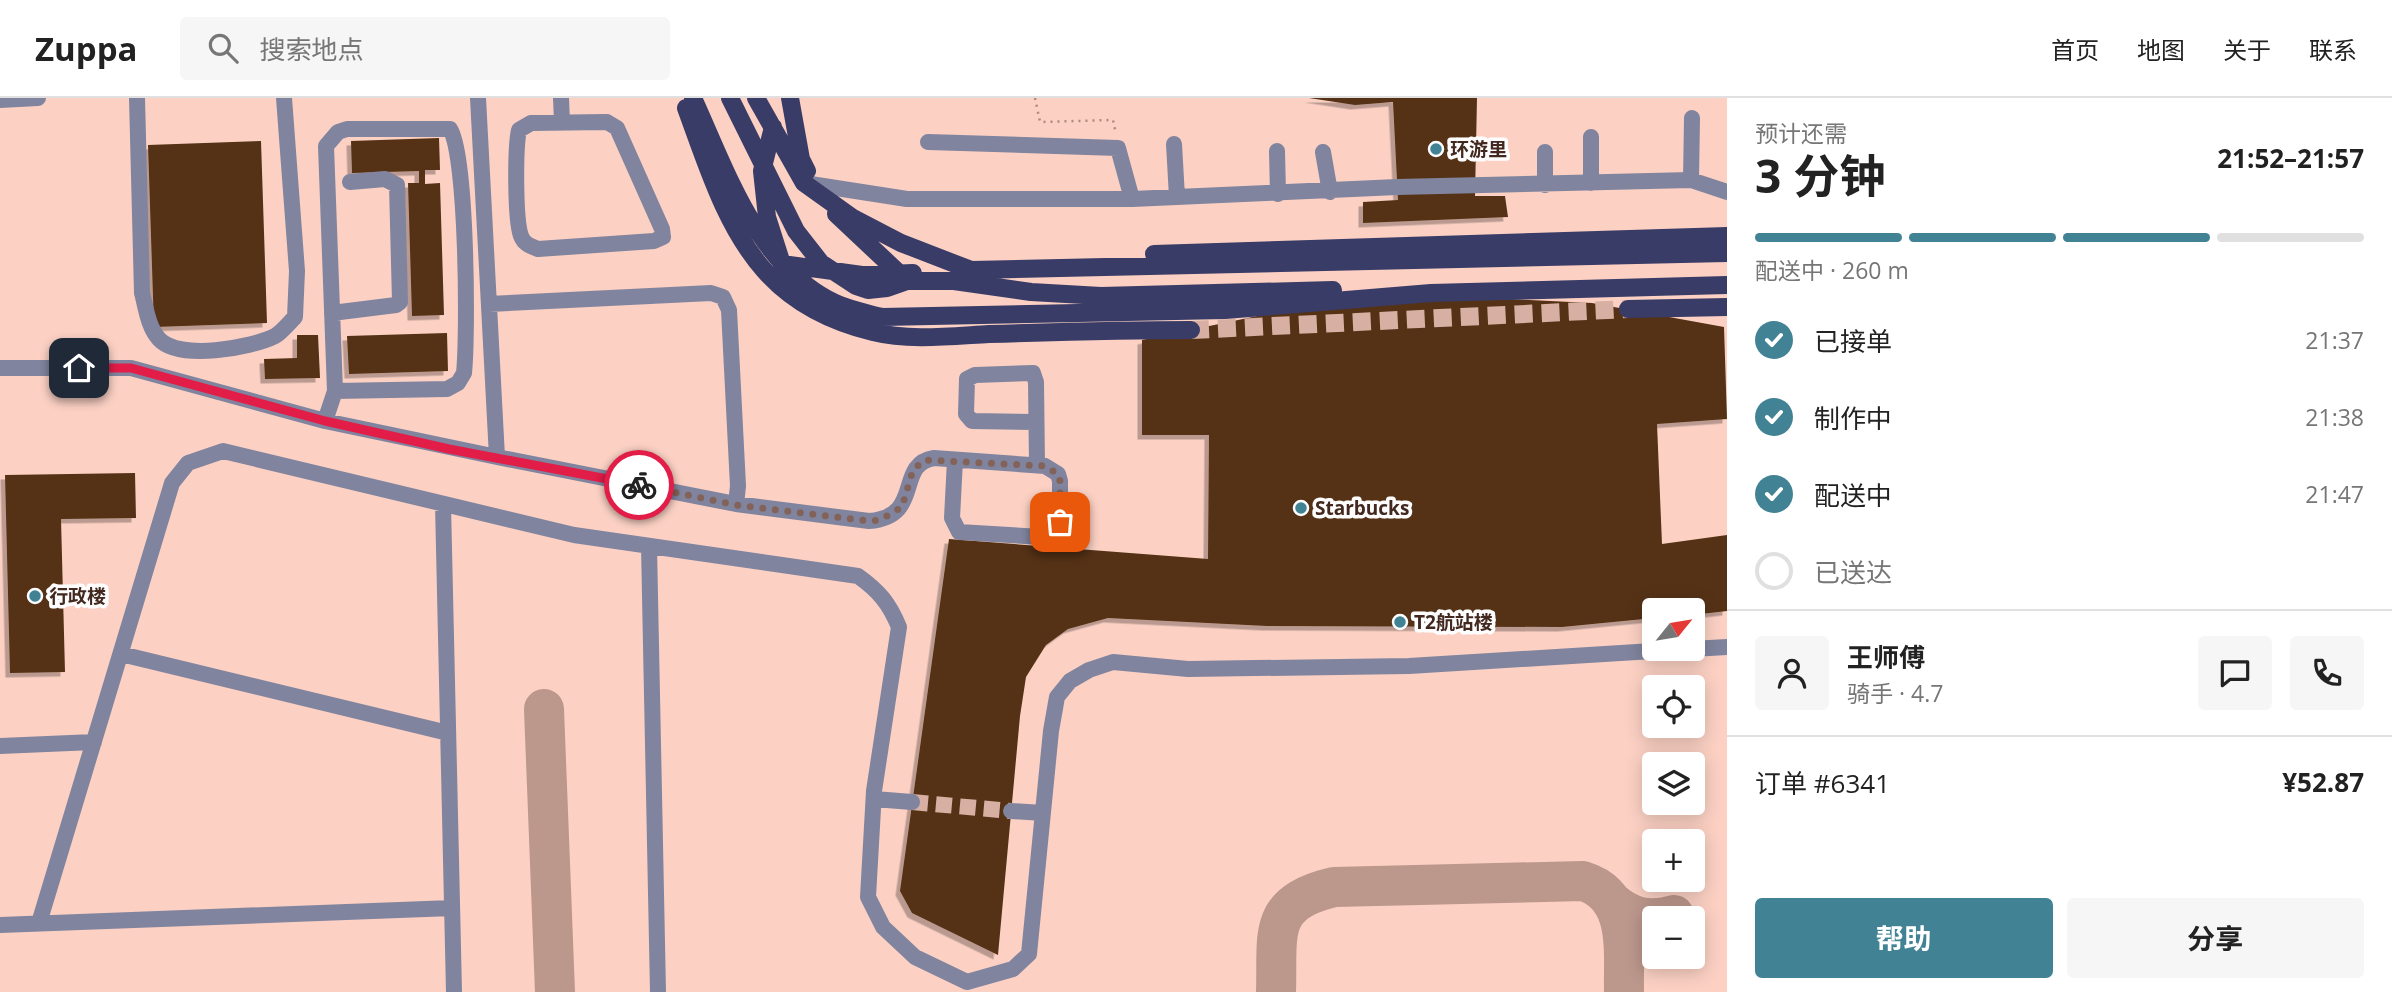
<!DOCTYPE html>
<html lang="zh">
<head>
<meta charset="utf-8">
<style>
  body { margin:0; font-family:"Open Sans","Noto Sans SC",sans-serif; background:#f6f6f6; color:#222; height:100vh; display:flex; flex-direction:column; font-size:26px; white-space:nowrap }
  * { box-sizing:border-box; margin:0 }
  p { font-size:23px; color:#767676 }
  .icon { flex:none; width:38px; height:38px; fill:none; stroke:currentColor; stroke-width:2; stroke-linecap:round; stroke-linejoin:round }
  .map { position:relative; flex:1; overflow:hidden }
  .drawer { display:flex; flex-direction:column; background:#fff; width:665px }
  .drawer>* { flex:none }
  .needle { width:46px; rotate:60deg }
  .buttons { position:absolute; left:1642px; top:500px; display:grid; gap:14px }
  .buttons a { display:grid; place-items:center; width:63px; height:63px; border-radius:7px; background:#fff; box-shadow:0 4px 18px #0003; font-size:35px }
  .pin { position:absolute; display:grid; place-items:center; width:60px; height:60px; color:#fff; margin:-30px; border-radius:14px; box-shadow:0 4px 10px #0006 }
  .courier { position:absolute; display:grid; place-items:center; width:70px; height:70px; margin:-35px; border:5px solid #e11d48; border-radius:50%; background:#fff; color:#222; box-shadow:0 2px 9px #0007 }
  .summary em { font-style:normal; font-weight:700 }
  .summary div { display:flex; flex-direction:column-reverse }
  .summary { display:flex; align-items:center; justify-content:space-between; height:119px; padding:0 28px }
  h1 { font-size:46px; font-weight:700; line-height:52px }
  .bar { display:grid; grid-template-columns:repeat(4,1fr); gap:10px 7px; align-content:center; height:84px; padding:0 28px }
  .bar i { height:9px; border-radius:5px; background:#e0e0e0 }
  .bar .current { background:#418294 }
  .bar p { grid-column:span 4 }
  .line { display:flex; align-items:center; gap:18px; padding:0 28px; border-top:2px solid #e0e0e0 }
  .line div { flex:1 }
  .round { display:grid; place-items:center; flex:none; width:74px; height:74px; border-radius:7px; background:#f6f6f6 }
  ol { padding:0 28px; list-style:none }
  li { display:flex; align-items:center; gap:21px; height:77px }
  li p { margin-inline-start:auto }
  li .icon { padding:7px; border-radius:50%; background:#418294; color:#fff; stroke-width:4 }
  li:last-child { color:#767676 }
  li i { width:38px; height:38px; border:4px solid #e0e0e0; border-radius:50% }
  .action { display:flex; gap:14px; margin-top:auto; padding:14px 28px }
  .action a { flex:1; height:80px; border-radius:7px; background:#418294; color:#fff; font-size:28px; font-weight:700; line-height:80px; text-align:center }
  .action a+a { background:#f6f6f6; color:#222 }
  header { display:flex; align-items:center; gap:42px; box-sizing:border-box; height:98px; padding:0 35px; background:#fff; border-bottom:2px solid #e0e0e0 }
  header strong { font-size:33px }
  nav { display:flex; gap:38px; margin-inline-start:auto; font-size:24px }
  .search { width:490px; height:63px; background:#f6f6f6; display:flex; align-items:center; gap:18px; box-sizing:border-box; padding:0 24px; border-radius:7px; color:#767676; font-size:26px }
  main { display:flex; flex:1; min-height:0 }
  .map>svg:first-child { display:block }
</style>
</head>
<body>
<header>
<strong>Zuppa</strong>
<div class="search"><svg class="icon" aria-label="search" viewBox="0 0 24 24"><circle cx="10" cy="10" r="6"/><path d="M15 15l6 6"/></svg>搜索地点</div>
<nav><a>首页</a><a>地图</a><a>关于</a><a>联系</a></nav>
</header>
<main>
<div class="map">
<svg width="1727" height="894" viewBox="0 0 1727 894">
  <defs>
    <filter id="shadow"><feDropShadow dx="-4.5" dy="4.5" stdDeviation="0" flood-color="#0004"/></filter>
  </defs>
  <rect width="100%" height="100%" fill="#fcd1c4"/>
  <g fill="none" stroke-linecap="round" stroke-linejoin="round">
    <!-- taxiway -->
    <path stroke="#bc978c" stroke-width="40" d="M544,611L555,894
      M1611,803C1630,820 1649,824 1674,817
      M1276,894C1278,836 1266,805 1334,789L1583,783C1632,798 1623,854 1624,894"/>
  </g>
  <!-- building -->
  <path fill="#543215" filter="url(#shadow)" d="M1309,0H1477L1475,98H1505L1508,119L1363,125V104L1398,102L1393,4L1355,7Z
    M439,40L440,72H425V86L440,85L444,217L412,218L408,85H419V73L352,75L351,43Z
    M261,43L267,225L154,229L148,47Z
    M1425,197L1592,205L1724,229L1727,321L1657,326L1662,446L1727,437V513L1692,517V513H1654V520L1562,529L1267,528L1108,520L1068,531L1046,547L1026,579L1020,618L998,857L912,815L900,793L949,441L1208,461L1209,337H1142V242L1267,216Z
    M447,235L448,273L349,276L347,238Z
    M297,237H318L320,280L265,281L264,261L297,260Z
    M135,375L136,420L61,421L65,574L10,575L5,377Z"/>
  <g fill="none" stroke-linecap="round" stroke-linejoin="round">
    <!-- minor-tunnel -->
    <path stroke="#d7afa3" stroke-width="16" stroke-dasharray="16 8" stroke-linecap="butt" d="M912,704L1011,713"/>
    <!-- major-tunnel -->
    <path stroke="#d7afa3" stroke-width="18" stroke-dasharray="18 9" stroke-linecap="butt" d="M1191,232L1628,211"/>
    <!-- path -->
    <path stroke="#ad897e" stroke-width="2.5" stroke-dasharray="2 5" stroke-linecap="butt" d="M1035,0L1040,24L1113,22L1116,36"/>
    <!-- minor -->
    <path stroke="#80849e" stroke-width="16" d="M137,0L142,195C146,210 148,229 159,241C179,263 251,250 275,238C282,234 289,225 295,219L297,173L284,0
      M561,0L562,24
      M0,2L38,0
      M607,24L617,30L662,131L663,139L654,143L538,151C530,148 524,146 521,138C515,122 515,50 519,32L531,25Z
      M928,44L1118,50L1132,101
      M1174,46L1177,99
      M1277,53L1278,96
      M1323,54L1330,94
      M1545,54V87
      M1691,82L1692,20
      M804,85L907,101H1132L1397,89L1691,82L1727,94
      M1591,85V39
      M489,206L711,195L723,199L729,212L738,388L736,406
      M332,215L396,207L400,204L397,87L385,81L350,84
      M0,270H131L325,323L497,359L478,0
      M325,323L335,293L447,291L458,285L464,275C468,236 467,58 450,31H347L338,34L326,48L335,293
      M1035,324L972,323L966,316L967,281L975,277L1033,275L1036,284L1037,367
      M497,359L736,406L869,423C924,419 895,366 934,360L1045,368L1058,376L1060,383V424L1050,436L1042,439L959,434L952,420L955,362
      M443,406L454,894
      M649,448L658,894
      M1692,551L1727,549
      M121,556L448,635
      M0,648L94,644
      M874,701L912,704
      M1011,713L1043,715
      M39,825L172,385L188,365L223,353L574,437L858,478C879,493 889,505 899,529L874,693L868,799L883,829L915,859L967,884L1013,871L1029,856L1051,633L1057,599L1070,583L1089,572L1113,564L1188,571L1409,568L1685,551
      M0,827L452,810"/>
    <!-- major -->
    <path stroke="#383c67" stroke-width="18" d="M693,0C727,74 757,168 835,205C850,212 867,215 882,219L1225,212L1431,195L1727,187
      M730,0L796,133L821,165L856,188L868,192L887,190L907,183H954L1031,194L1101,198L1333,192
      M756,0L804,85L853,120L901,145L971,172L1727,155
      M790,0L801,61L807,73
      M686,10C706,64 725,128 764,172C792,204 832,224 873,234C909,243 952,238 989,236C1056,234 1124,232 1191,232
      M773,29L762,73L767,119L782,166L862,177L913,175
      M836,116L902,178
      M1154,156L1727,138
      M1628,211L1727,209"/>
  </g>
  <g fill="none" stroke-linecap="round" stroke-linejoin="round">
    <!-- done -->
    <path stroke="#836359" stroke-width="7" stroke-dasharray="0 12.6" d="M639,387L736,407L869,423L880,422L902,409L913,372L924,362L1045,368L1058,376L1060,383V424"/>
    <!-- route -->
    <path stroke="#e11d48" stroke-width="9" d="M79,270H131L325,323L449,351L639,387"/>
  </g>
  <!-- markers -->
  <g fill="#418294" stroke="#fdfdfd" stroke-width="2.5">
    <circle cx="1436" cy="51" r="7"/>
    <circle cx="1301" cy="410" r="7"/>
    <circle cx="35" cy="498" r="7"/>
    <circle cx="1400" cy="524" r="7"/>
  </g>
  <g text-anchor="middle" stroke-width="7" stroke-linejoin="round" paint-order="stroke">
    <!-- poi labels -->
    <g font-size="19" font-weight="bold" fill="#42281f" stroke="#fdfdfd" text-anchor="start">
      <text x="1450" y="58">环游里</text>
      <text x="1315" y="417">Starbucks</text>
      <text x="49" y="505">行政楼</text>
      <text x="1414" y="531">T2航站楼</text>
    </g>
  </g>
</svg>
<div class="buttons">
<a><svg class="needle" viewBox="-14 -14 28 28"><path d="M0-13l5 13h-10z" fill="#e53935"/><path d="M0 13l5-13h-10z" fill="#767676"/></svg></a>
<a><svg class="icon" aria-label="locate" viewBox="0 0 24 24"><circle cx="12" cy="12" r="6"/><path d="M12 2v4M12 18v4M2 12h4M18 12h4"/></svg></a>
<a><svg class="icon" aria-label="layers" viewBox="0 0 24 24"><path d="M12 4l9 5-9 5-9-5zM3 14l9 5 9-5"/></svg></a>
<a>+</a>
<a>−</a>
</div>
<div class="pin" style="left:1060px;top:424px;background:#ea580c"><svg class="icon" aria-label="bag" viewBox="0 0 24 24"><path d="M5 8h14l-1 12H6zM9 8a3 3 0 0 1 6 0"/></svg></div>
<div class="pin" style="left:79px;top:270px;background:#1f2937"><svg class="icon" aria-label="home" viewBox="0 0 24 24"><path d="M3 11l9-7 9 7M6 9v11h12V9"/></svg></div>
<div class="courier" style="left:639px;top:387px"><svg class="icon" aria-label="bike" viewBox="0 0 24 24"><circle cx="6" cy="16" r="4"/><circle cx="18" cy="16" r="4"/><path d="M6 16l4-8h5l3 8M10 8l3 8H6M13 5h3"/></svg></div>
</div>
<section class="drawer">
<div class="summary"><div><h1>3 分钟</h1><p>预计还需</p></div><em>21:52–21:57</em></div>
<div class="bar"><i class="current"></i><i class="current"></i><i class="current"></i><i></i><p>配送中 · 260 m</p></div>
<ol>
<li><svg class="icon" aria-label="check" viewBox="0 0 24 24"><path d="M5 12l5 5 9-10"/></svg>已接单<p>21:37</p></li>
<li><svg class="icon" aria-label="check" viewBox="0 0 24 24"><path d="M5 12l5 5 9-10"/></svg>制作中<p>21:38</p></li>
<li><svg class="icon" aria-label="check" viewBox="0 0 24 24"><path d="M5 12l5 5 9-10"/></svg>配送中<p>21:47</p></li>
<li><i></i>已送达</li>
</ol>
<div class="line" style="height:126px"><a class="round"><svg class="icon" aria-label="person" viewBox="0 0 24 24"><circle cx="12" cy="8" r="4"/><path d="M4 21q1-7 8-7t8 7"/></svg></a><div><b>王师傅</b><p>骑手 · 4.7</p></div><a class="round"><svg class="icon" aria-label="chat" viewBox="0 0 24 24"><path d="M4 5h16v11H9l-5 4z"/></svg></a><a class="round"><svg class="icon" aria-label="phone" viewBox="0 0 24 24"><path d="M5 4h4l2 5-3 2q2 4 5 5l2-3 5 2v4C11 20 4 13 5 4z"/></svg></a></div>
<div class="line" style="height:91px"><div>订单 #6341</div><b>¥52.87</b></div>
<div class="action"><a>帮助</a><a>分享</a></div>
</section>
</main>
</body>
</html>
